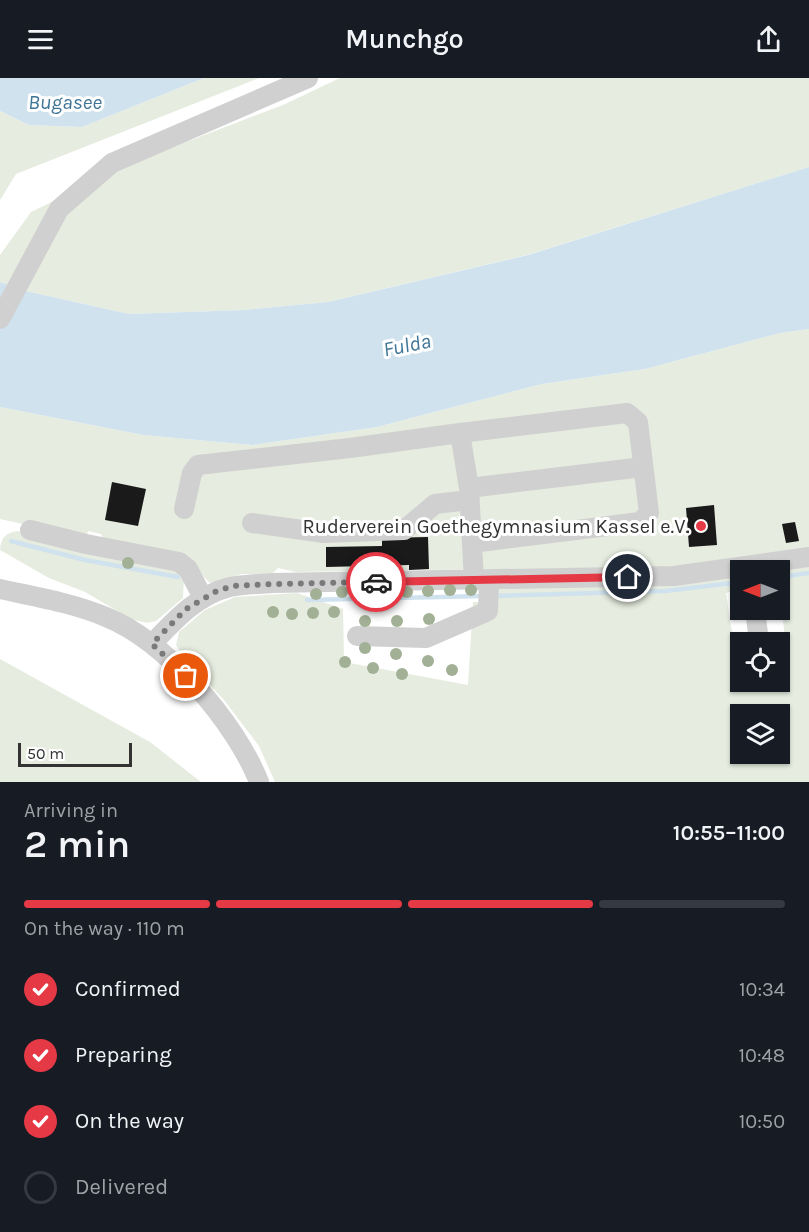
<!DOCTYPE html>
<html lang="en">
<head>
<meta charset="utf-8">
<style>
  body { margin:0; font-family:Karla,sans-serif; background:#242831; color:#f1f3f6; height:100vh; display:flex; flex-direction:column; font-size:22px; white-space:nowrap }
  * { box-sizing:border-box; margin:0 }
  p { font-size:20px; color:#9ea1a6 }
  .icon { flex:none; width:33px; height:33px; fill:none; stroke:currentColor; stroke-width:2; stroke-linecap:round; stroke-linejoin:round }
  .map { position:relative; height:704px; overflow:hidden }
  .side { display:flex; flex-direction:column; background:#171b24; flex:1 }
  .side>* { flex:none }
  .needle { width:39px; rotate:270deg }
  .buttons { position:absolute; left:730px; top:482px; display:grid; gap:12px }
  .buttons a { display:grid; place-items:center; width:60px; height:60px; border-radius:0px; background:#171b24; box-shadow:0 2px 4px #0004; font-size:30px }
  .scale { position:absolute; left:18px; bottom:15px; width:114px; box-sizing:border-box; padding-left:6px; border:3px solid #333; border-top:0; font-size:16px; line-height:21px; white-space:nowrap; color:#333; -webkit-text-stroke:4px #fff; paint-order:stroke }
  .pin { position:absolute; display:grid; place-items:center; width:51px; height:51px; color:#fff; margin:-26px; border:3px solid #fff; border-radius:50%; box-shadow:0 2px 6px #0007 }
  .courier { position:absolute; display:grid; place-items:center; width:60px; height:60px; margin:-30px; border:4px solid #e63946; border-radius:50%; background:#fff; color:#222; box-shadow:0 2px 8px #0007 }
  .summary em { font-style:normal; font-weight:600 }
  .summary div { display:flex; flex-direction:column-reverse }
  .summary { display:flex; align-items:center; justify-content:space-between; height:102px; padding:0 24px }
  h1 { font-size:39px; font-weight:600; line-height:45px }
  .bar { display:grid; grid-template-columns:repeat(4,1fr); gap:9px 6px; align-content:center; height:72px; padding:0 24px }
  .bar i { height:8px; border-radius:4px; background:#363941 }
  .bar .current { background:#e63946 }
  .bar p { grid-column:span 4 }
  ol { padding:0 24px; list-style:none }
  li { display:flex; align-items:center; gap:18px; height:66px }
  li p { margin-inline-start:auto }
  li .icon { padding:6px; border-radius:50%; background:#e63946; color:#fff; stroke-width:4 }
  li:last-child { color:#9ea1a6 }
  li i { width:33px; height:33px; border:3px solid #363941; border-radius:50% }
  header { display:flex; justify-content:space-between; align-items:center; height:78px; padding:0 24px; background:#171b24; font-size:27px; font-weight:600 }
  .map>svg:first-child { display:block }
</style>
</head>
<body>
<header><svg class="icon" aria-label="menu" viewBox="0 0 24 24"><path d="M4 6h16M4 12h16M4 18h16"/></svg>Munchgo<svg class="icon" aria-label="share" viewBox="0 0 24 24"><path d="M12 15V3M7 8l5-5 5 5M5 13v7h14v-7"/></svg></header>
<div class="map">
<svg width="809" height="704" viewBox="0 0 809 704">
  <rect width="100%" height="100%" fill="#fff"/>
  <!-- green -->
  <path fill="#e6ecdf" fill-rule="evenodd" d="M204,0H259L16,96L0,122V33L29,47L82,49Z
    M340,0H809V89L527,177L328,224L244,232L129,236L26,213L0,204V177L31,134L139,82L283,27Z
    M809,251V704H275L259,668L224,622L182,577L176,567L179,554L205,532L235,519L297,515L343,531L344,584L468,607L473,524H495L494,491L296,494L278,490L272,496H242L210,505L185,480L103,460L101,456L88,453L86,460L0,441V329L143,357L252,367L377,349L542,306L645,291L780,255ZM741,492H780V517L788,585L780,586V603H741V593H738L726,515L741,511ZM741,636H780V675H741Z
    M17,453L88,471L178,490L184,497L183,520L156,543L147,545L131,541L85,514L49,500L0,472C1,460 5,455 17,453Z
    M0,581L150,664L201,704H0Z"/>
  <!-- water -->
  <path fill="#cfe2ee" d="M0,0H204L82,49L29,47L0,33Z
    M809,89V251L780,255L645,291L542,306L377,349L252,367L143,357L0,329V204L26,213L129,236L244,232L328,224L528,177Z"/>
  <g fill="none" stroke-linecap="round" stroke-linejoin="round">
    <!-- stream -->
    <path stroke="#cfe2ee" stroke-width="4.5" d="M11,463L85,482L178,499
      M780,499L809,495
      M492,518L665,513L741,504
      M307,522L484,518"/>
  </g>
  <!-- building -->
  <path fill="#1a1a1a" d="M112,404L146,411L138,448L105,442Z
    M714,427L717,467L689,469L686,430Z
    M795,444L799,463L786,465L782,446Z
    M428,459L429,491L409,492V487L326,489V469L382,468V460Z"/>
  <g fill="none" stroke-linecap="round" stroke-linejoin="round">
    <!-- minor -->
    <path stroke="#d0d0d0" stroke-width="20" d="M0,241L59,131L112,85L308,0
      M460,355L627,335L638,344L649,435L640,444L472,465
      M469,410L643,389
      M184,431L192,395L198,387L350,370L460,355L469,410L474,503
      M252,445L324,455L404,452L435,426L469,422
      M30,452L86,466L179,484L188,491L203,520
      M0,511C36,519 73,525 106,539C166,563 236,645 259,704
      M755,531L759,564
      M357,558L426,560L488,533L489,502
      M152,566C175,542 197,517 230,509C244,506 259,506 273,505L674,498L809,479"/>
  </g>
  <!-- trees -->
  <g fill="#a2b095">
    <circle cx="128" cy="485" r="6"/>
    <circle cx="450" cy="512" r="6"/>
    <circle cx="471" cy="512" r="6"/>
    <circle cx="428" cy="513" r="6"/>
    <circle cx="342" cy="514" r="6"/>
    <circle cx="382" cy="514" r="6"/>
    <circle cx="407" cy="514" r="6"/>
    <circle cx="361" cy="515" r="6"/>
    <circle cx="316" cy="516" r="6"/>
    <circle cx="273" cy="534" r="6"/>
    <circle cx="334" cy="534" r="6"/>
    <circle cx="313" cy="535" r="6"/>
    <circle cx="292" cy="536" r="6"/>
    <circle cx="429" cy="541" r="6"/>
    <circle cx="365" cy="543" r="6"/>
    <circle cx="397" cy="543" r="6"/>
    <circle cx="365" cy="570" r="6"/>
    <circle cx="396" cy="576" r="6"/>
    <circle cx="428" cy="583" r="6"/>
    <circle cx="345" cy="584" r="6"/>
    <circle cx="373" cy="590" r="6"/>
    <circle cx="452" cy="592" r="6"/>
    <circle cx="402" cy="596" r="6"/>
  </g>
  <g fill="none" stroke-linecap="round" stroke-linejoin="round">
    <!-- done -->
    <path stroke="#7a7a7a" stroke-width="6" stroke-dasharray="0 10.8" d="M186,598L152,566L186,531L215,514L232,508L273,506L376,504"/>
    <!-- route -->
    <path stroke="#e63946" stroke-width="8" d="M376,504L628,499"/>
  </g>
  <!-- markers -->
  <circle fill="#e63946" stroke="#fff" stroke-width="2" cx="701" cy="448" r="6"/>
  <g text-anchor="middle" stroke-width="6" stroke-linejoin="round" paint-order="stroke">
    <!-- poi labels -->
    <g font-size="20" fill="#333" stroke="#fff" text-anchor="end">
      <text x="689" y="455">Ruderverein Goethegymnasium Kassel e.V.</text>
    </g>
    <!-- water labels -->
    <g font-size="21" font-style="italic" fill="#3f7597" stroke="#fff">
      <text x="65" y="31">Bugasee</text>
      <text transform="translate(407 267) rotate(-11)" y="7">Fulda</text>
    </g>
  </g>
</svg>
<div class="buttons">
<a><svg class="needle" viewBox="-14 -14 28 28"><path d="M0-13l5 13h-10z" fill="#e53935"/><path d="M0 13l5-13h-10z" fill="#9ea1a6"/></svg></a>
<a><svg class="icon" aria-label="locate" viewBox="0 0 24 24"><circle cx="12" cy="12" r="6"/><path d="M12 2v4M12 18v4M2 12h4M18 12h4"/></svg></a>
<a><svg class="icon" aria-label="layers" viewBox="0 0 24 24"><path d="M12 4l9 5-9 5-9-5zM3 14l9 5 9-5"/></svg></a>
</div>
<div class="scale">50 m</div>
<div class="pin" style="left:186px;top:598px;background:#ea580c"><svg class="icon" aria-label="bag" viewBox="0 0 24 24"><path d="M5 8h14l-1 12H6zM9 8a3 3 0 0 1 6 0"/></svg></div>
<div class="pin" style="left:628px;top:499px;background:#1f2937"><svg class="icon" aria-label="home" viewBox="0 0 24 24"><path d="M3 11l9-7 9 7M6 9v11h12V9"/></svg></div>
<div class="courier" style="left:376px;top:504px"><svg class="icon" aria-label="car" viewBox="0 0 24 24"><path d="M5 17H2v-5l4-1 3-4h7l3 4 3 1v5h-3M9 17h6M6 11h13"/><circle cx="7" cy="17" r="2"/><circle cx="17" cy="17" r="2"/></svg></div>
</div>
<section class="side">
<div class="summary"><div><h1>2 min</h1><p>Arriving in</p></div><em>10:55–11:00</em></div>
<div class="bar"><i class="current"></i><i class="current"></i><i class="current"></i><i></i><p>On the way · 110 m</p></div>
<ol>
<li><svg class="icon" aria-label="check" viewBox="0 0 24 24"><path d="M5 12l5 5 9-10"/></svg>Confirmed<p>10:34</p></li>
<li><svg class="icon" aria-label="check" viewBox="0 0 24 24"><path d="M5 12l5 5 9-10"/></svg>Preparing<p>10:48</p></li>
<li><svg class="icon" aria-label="check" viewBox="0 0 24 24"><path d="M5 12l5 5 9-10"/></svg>On the way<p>10:50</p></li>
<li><i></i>Delivered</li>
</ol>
</section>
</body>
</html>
